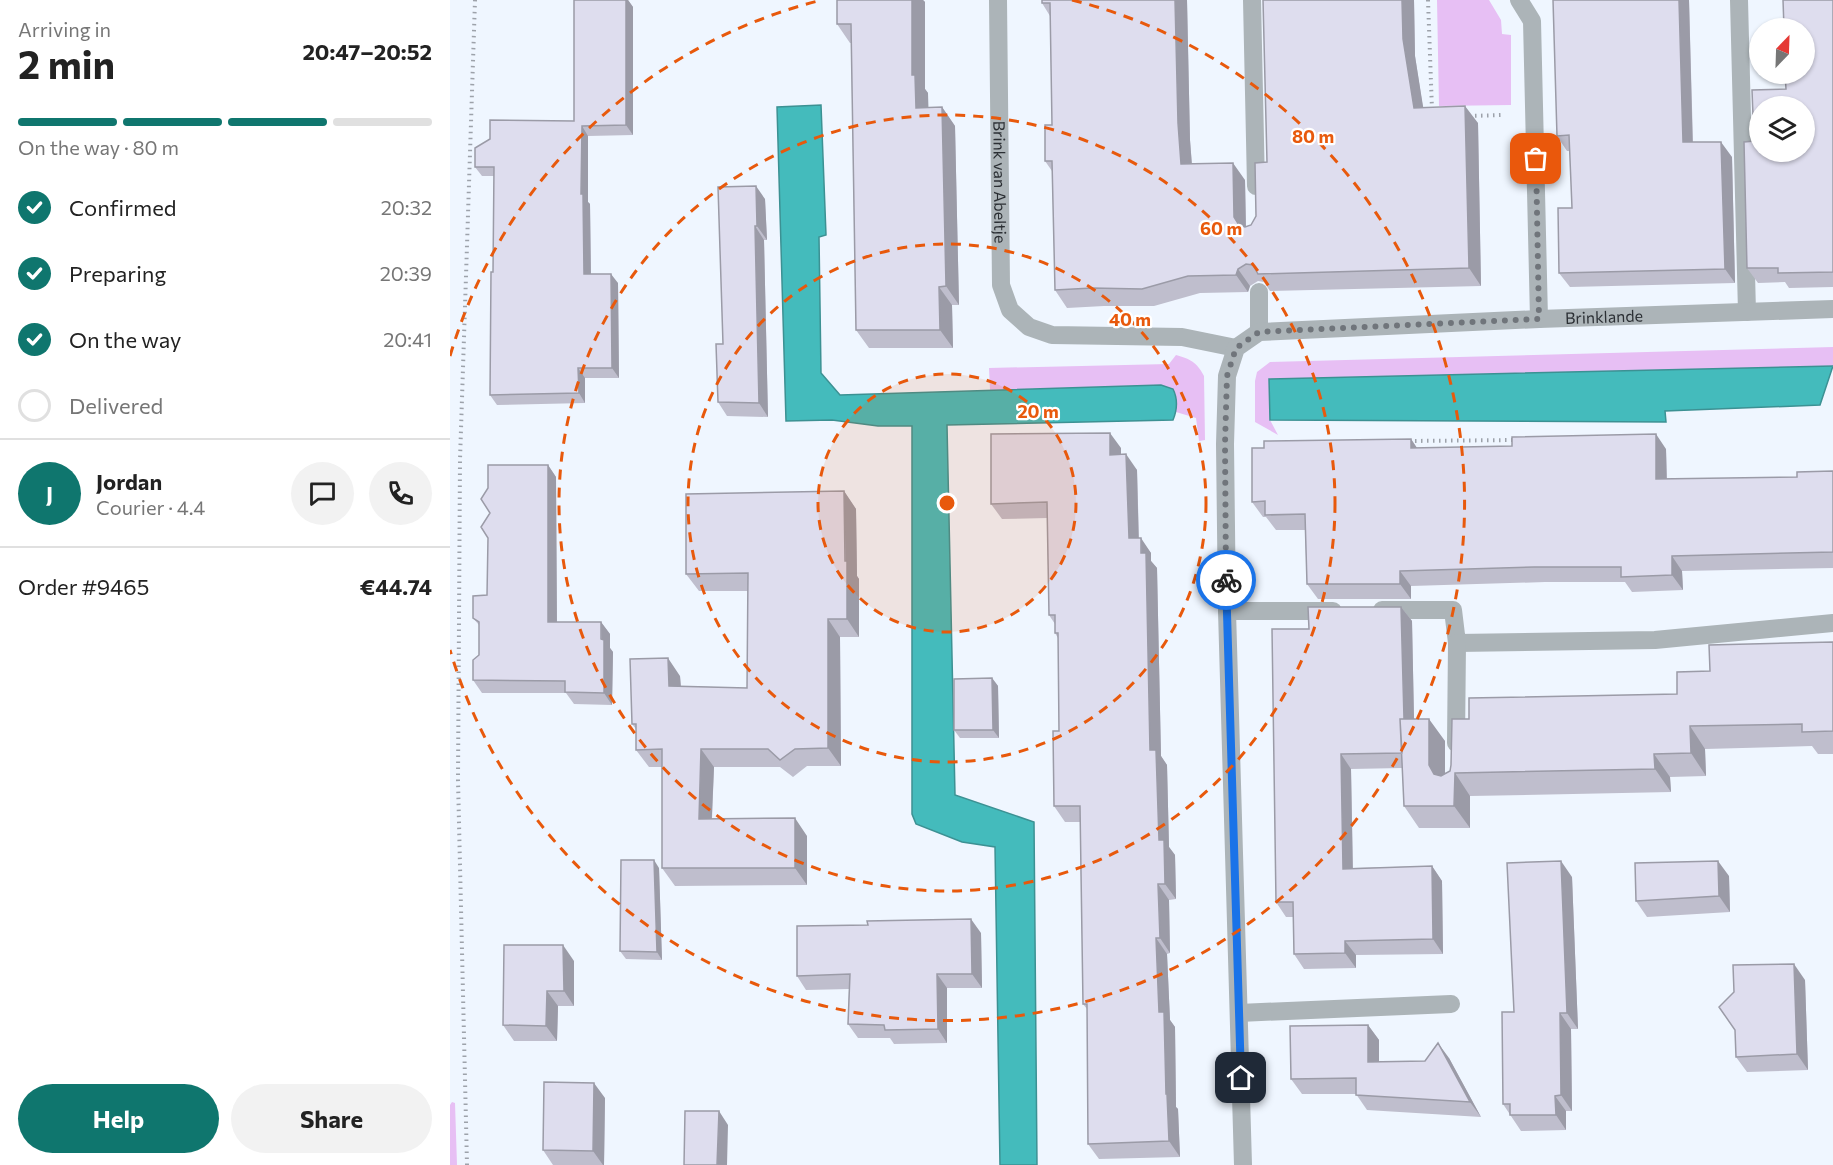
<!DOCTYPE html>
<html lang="en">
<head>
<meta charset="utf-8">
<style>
  body { margin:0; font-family:Commissioner,sans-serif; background:#f2f2f2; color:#222; height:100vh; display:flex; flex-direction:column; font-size:22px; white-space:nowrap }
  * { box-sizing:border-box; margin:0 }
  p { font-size:20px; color:#767676 }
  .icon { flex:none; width:33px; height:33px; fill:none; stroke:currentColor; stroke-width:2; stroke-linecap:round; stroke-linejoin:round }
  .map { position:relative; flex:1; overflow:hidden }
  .panel { display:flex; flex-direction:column; background:#fff; width:450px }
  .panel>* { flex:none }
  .needle { width:39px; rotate:23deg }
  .buttons { position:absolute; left:1299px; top:18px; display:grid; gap:12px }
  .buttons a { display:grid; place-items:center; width:66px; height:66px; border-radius:50%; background:#fff; box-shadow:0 2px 4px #0004; font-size:30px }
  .pin { position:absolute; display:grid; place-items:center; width:51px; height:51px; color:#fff; margin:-26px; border-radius:12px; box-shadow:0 3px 9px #0006 }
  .courier { position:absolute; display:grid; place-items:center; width:60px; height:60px; margin:-30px; border:4px solid #1a73e8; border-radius:50%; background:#fff; color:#222; box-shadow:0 2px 8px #0007 }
  .head em { font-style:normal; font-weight:700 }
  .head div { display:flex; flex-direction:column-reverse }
  .head { display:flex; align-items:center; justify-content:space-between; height:102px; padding:0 18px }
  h1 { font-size:39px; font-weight:700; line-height:45px }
  .bar { display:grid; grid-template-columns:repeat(4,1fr); gap:9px 6px; align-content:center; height:72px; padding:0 18px }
  .bar i { height:8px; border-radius:4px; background:#e0e0e0 }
  .bar .on { background:#0f766e }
  .bar p { grid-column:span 4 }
  .line { display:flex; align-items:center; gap:15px; padding:0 18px; border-top:2px solid #e0e0e0 }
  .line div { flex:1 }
  .round { display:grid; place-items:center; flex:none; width:63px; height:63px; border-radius:32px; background:#f2f2f2 }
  ol { padding:0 18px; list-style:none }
  li { display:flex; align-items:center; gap:18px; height:66px }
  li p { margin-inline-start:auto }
  li .icon { padding:6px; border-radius:50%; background:#0f766e; color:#fff; stroke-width:4 }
  li:last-child { color:#767676 }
  li i { width:33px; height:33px; border:3px solid #e0e0e0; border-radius:50% }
  .action { display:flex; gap:12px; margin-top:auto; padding:12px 18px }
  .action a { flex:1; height:69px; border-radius:36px; background:#0f766e; color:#fff; font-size:24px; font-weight:700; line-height:69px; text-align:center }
  .action a+a { background:#f2f2f2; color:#222 }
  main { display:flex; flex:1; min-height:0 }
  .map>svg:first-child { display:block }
</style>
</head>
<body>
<main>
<section class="panel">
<div class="head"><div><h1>2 min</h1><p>Arriving in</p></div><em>20:47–20:52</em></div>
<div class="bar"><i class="on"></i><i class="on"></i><i class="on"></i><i></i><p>On the way · 80 m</p></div>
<ol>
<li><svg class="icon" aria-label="check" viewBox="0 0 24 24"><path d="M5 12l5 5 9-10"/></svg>Confirmed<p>20:32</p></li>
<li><svg class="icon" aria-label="check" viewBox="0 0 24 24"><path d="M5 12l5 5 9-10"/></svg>Preparing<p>20:39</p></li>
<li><svg class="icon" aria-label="check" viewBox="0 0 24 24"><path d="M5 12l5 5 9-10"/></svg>On the way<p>20:41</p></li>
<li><i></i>Delivered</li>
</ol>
<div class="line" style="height:108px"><b class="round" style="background:#0f766e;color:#fff">J</b><div><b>Jordan</b><p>Courier · 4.4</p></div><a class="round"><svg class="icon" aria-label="chat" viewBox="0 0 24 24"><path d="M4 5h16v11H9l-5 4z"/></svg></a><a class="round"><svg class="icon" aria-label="phone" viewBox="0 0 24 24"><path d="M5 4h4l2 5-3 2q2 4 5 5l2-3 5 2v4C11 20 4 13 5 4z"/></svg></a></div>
<div class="line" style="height:78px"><div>Order #9465</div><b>€44.74</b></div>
<div class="action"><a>Help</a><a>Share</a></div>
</section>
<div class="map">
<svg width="1383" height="1165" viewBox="0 0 1383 1165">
  <rect width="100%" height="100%" fill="#eff6ff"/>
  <!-- green -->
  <path fill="#e7bff4" d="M987,0H1039L1051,20L1052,34L1061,35V105L989,106Z
    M1383,347V366L819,379L820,420L828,435L805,422V381L807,372L820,362Z
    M726,355C740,359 747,362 754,376L755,440L749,441L746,418L726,412L725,394L723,389L711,385L540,390L539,368L719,364Z
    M2,1102L5,1103L7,1165H0V1105Z"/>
  <!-- water -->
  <path fill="#44bbbc" stroke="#3c9193" stroke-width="1.5" d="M371,105L376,235L369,237L371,373L390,395L711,385L723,389C728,399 727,410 723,420L497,425L505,795L584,822L587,1165H550L545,847L512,842L466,824L462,814V426H428L382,420L336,421L327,107Z
    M1383,366L1370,405L1215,411L1216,422L820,420L819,379Z"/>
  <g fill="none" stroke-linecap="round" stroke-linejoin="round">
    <!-- path -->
    <path stroke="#9da2aa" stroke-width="4" stroke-dasharray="1.5 4.5" stroke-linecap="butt" d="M978,0L982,110
      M1019,116L1053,115
      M959,441L1065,440
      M17,1165L8,780L10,460L25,0"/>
    <!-- lane -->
    <path stroke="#acb4b8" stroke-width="18" d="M802,0L806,186
      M1289,0L1297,312
      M809,292V332
      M789,1013L1001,1004"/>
    <!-- street -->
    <g stroke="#acb4b8" stroke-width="18">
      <path id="s1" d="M548,0L551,285L560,310L579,327L602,335L732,337L786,348"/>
      <path d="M1069,0L1082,21L1089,319"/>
      <path d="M932,610H1003L1007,643L1205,640L1383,623"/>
      <path d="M777,611H883"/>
      <path d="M1006,743L1007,643"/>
      <path id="s2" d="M793,1165L777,611L775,444L777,376L786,348L809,332L1089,319L1383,309"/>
    </g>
  </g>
  <!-- wall -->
  <path fill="#bfbecd" d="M124,0H178L183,7V135L138,136V202L140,204L141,274L168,283L169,378H135V403L47,405L40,395L43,272L44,176H32L25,167L124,121Z
    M462,0H473L475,2V89L478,93V108L492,107L505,126L509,305H502L503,348H419L406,330L401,43H400L387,24Z
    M737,0L740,140L742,164L795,180L796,227L801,225L806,216L817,162L813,0H964L965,56L973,108L1028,123L1031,286L820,291L814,282L808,281L800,286L798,292L750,293L704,306H654L617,308L605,290L602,171L595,161L602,125L600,16L592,3Z
    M1239,0L1243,142L1282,157L1285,283L1120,287L1109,273L1122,208L1120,151H1117L1107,136Z
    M1383,0V287L1339,288L1335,282L1308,283L1297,268L1304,141L1336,89Z
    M268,187L315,199L317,240H314L318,417L277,416L268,402L273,344Z
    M961,439L967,448L1216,449L1217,479L1347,477L1383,471V568L1232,571L1233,590L1182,592L1175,582H1095L961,586V599H868L857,584L855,530H826L816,517H813L802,502L814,448Z
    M671,448V455L687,470L689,538L701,553V561L707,568L711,756L717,765L719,847L725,855L726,899L719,900L720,953L717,954L720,1020L725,1027L726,1107L728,1109L730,1157L649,1159L638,1144L637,1009L633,1004L630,822H615L604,806L609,731L608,638L605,633V624L599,615L597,518L552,519L541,504Z
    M98,465L106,477L107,622H151L160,634V648L163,652L162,705L124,704L116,693H32L23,680L29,655V625L23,618L37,595Z
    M394,491L406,509L407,576L409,579V637H390L391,766H357L343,777L330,767H264L262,819L357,836V885L225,886L212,868V767H199L186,750V729L182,724L230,676L231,686L297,688L298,591H249L236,574Z
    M951,607L962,621L964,719L995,741V773L1000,771L1019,719L1227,694L1260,671L1383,642V754H1368L1362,746L1255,749L1256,776L1220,777L1221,792L1020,796V828H969L954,806L952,768L901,769L903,868L982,866L992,881L993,954L906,955V968L854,969L844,954L843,917H836L826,902L859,629Z
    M542,678L548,686L549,738H510L504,730Z
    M209,868L212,960L176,959L170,951Z
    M1279,876L1280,912L1197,917L1186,901Z
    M1122,877L1128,1029H1121L1122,1111H1116V1130L1071,1131L1053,1104L1064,1012Z
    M531,933L532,988H497V1043L444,1044L440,1038H408L398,1024L399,989L356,990L347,976Z
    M124,961V1006H108L107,1041H64L53,1025Z
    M1355,980L1358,1070L1297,1072L1286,1057Z
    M918,1025L929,1040V1062L975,1061L999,1058L1031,1117L917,1110L906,1094H852L841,1079Z
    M155,1098L154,1165H103L93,1150Z"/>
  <!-- shaded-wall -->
  <path fill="#9b9ba7" d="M176,0H178L183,7V135L176,125Z
    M462,0H473L475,2V89L478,93L479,126L466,108L462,75Z
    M725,0H737L740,140L743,181L731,164L728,123Z
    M952,0H964L965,56L976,125L964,108L953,39Z
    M1229,0H1239L1243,157L1233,142Z
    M1015,106L1028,123L1031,286L1019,268Z
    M492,107L505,126L509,305L496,286Z
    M132,126L138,136V202L140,204L141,284L134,274L131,194Z
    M1271,142L1282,157L1285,283L1275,269Z
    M783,163L795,180L796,234L801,243L784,217Z
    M306,186L315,199L317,240L307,226Z
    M305,226L314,240L318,417L309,403Z
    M788,269L800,286L798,292L786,275Z
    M161,274L168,283L169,378L162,368Z
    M489,287L502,305L503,348L490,330Z
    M128,368L135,378V403L129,393Z
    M660,433L671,448V471L660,455Z
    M1206,434L1216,449L1217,494L1206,479Z
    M961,439L971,454L961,448Z
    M676,454L687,470L689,554L679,538Z
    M98,465L106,477L107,634L98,622Z
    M394,491L406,509L407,576L409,579V637L397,619Z
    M691,538L701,553V561L707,568L711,756L717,765L719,847L725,855L726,899L715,884L709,840L700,750Z
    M1222,556L1232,571L1233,590L1222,575Z
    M950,571L961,586V599L950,584Z
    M951,607L962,621L965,768L955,753Z
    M378,619L390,637L391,766L378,748Z
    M151,622L160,634V648L163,652L162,705L154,693Z
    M218,658L230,676L232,704L219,686Z
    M542,678L548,686L549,738L543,730Z
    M979,719L995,741V788L984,774L979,765Z
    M1240,726L1255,749L1256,776L1241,753Z
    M251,749L264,767L261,836L249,819Z
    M891,754L901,769L903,884L893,869Z
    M1204,754L1220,777L1221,792L1205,769Z
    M1005,773L1020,796V828L1004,806Z
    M345,818L357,836V885L345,868Z
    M204,860L209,868L212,960L207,952Z
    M1111,861L1122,877L1128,1029L1117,1013Z
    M1268,861L1279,876L1280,912L1269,896Z
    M982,866L992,881L993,954L983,939Z
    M708,884L719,900L720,953L710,938Z
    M521,919L531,933L532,988L522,974Z
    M706,938L717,954L720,1020L725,1027L726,1107L728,1109L730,1157L719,1141L709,1012Z
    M895,941L906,955V968L895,953Z
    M113,945L124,961V1006L114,991Z
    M1344,964L1355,980L1358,1070L1347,1054Z
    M487,974L497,988V1043L488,1029Z
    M97,991L108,1006L107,1041L96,1026Z
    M1110,1013L1121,1029L1122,1111L1111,1095Z
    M918,1025L929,1040V1078L918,1062Z
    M988,1043L999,1058L1031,1117L1020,1102Z
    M144,1083L155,1098L154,1165H153L143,1151Z
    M1105,1096L1116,1111V1130L1106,1115Z
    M269,1111L278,1125L277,1165H267Z"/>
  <!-- building -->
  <path fill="#deddee" stroke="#9b9ba7" stroke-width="1.5" fill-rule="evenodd" d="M124,0H176V125L132,126L131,194H133L134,274H161L162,368H128L129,393L40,395L41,272H43L44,167H25V148L40,139V120L124,121Z
    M387,0H462V75H465L466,108L492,107L496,286L489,287L490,330H406L401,24H387Z
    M592,0H725L728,123L731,164L783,163L784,217L789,225L795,227L801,225L806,216L805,163L817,162L813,0H952L953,39L964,108L1015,106L1019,268L808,274L803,265L796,264L788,269L786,275L738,276L692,289L642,288L605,290L602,161H595V125H602L600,3H592Z
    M1103,0H1229L1233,142H1271L1275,269L1109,273L1108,208H1122L1119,135L1107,136Z
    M1333,0H1383V272L1328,273V268H1297L1294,142L1304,141L1302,90L1336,89L1335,74H1354V28H1334ZM1310,106H1354V152H1310Z
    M306,186L307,226H305L309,403L268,402L266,344H273L268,187Z
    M660,433V455L676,454L679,538H691V553H696L700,750H706L709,840H714L715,884H708L710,938H706L709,1012H714L716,1094H717L719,1141L638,1144L637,1004H633L630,806H604L603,731H609L608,633H605V615H599L597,502L541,504V434Z
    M1206,434V479L1347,477V472L1383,471V552L1222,556V575L1171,577V567H1084L950,571V584H857L855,514L815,515V501L802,502V448H814V441L961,439V448L1062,446V437Z
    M38,465H98V622H151V639L154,640V693L115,692V681L23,680V660L29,655V622L23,618V596L37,595L38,538L31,527L40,513L31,499L38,488Z
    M394,491L395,561H397V619H378V748L345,749L330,760L318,749H251L249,819L345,818V868H212V749L186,750V724H182L180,659L218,658L219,686L297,688L298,573L236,574V494Z
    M858,607H951L954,719H950L952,753L891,754L893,869L982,866L983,939L895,941V953L844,954L843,902H826L822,629H859Z
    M1383,642V731L1352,732V724L1240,726L1241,753L1204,754L1205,769L1005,773L1004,806H954L950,719H979V765L984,774L991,776L1000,771L1001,765L1002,719H1019V698L1227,694V672L1260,671L1259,645Z
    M542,678L543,730H504V679Z
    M171,860H204L207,952L170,951Z
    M1111,861L1117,1013H1110L1111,1095L1105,1096L1106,1115H1060V1104H1053L1052,1012H1064L1057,863Z
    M1268,861L1269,896L1186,901L1185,863Z
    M521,919L522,974H487L488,1029L435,1030L434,1025L398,1024L400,974L347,976V926L418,925L417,921Z
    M54,945H113L114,991H97L96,1026L53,1025Z
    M1344,964L1347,1054L1286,1057L1285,1030L1269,1007L1284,992L1283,965Z
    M918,1025V1062L975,1061L988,1043L1020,1102L906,1095V1078L841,1079L840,1026Z
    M94,1082L144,1083L143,1151L93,1150Z
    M235,1111H269L267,1165H234Z"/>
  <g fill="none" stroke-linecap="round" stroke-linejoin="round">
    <!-- done -->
    <path stroke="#70757b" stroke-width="6" stroke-dasharray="0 10.8" d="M776,580L775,444L777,376L786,348L809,332L1089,319L1086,159"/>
    <!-- route -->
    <path stroke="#1a73e8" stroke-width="8" d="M776,580L791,1078"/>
  </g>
  <!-- distance rings -->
  <circle cx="497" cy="503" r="129" fill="#e8590c" fill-opacity=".12"/>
  <g fill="none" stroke="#e8590c" stroke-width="3" stroke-dasharray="10 8">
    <circle cx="497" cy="503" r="129"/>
    <circle cx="497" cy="503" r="259"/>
    <circle cx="497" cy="503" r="388"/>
    <path d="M0 356A518 518 0 0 1 372 0M622 0A518 518 0 1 1 0 650"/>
  </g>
  <g text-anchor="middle" stroke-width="4.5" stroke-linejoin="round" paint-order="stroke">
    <!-- street labels -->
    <g font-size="16" fill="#2b2f34" stroke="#fff">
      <text dy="6" stroke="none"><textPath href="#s1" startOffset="182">Brink van Abeltje</textPath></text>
      <text dy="6" stroke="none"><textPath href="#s2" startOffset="1192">Brinklande</textPath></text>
    </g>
  </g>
  <circle cx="497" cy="503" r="9" fill="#e8590c" stroke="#fff" stroke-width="3"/>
  <g font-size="18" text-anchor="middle" font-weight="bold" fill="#e8590c" stroke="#fff" stroke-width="4.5" stroke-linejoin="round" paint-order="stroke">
    <text x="863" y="143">80 m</text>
    <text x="771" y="235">60 m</text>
    <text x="680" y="326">40 m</text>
    <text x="588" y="418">20 m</text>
  </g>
</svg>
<div class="buttons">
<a><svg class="needle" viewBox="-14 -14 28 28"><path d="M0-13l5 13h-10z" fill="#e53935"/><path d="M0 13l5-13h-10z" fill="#767676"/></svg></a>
<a><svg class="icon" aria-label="layers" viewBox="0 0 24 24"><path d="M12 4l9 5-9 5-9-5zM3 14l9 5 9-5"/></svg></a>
</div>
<div class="pin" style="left:1086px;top:159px;background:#ea580c"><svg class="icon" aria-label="bag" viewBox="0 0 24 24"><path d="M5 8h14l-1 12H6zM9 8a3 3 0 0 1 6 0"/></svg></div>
<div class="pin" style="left:791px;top:1078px;background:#1f2937"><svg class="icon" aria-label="home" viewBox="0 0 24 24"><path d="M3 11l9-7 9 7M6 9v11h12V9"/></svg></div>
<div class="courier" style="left:776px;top:580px"><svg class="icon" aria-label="bike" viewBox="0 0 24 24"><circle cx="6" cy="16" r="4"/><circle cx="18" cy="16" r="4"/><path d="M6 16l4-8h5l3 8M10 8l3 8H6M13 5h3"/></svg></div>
</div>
</main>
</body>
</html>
